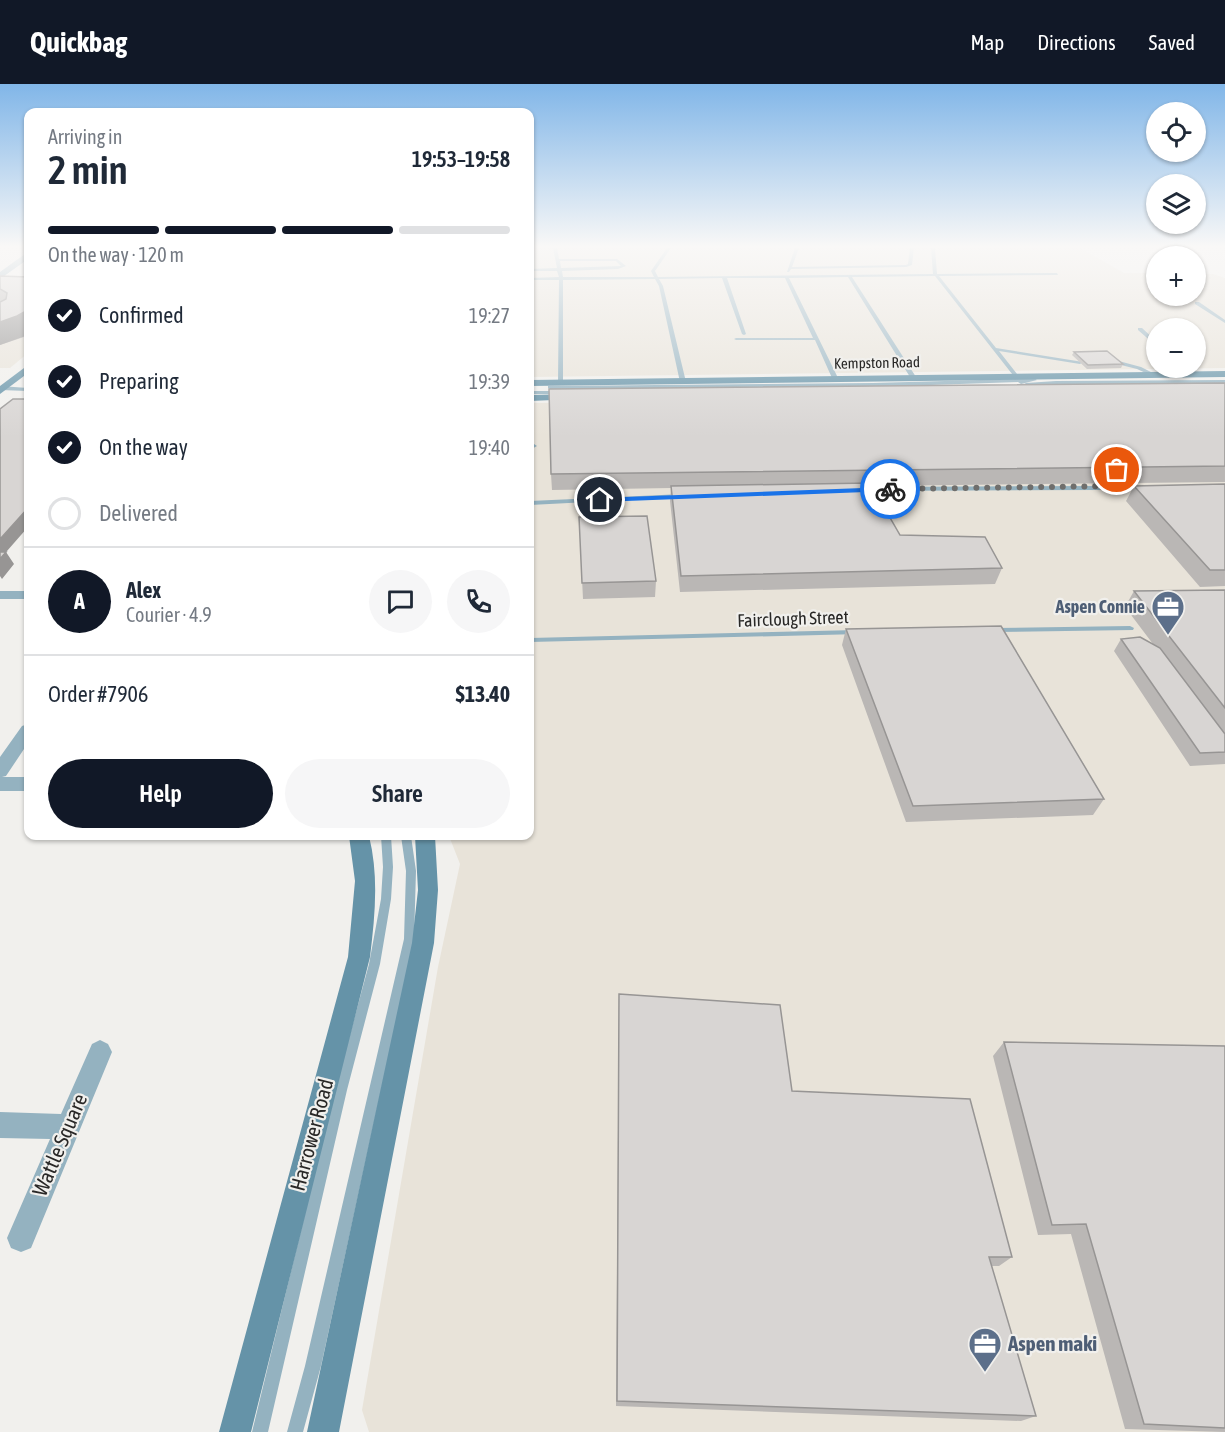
<!DOCTYPE html>
<html lang="en">
<head>
<meta charset="utf-8">
<style>
  body { margin:0; font-family:"Asap Condensed",sans-serif; background:#f6f6f7; color:#1f2937; height:100vh; display:flex; flex-direction:column; font-size:22px; white-space:nowrap }
  * { box-sizing:border-box; margin:0 }
  p { font-size:20px; color:#747a83 }
  .icon { flex:none; width:33px; height:33px; fill:none; stroke:currentColor; stroke-width:2; stroke-linecap:round; stroke-linejoin:round }
  .map { position:relative; flex:1; overflow:hidden }
  .drawer { position:absolute; left:24px; top:24px; width:510px; height:732px; display:flex; flex-direction:column; background:#fff; border-radius:12px; box-shadow:0 2px 4px #0004 }
  .drawer>* { flex:none }
  .tools { position:absolute; left:1146px; top:18px; display:grid; gap:12px }
  .tools a { display:grid; place-items:center; width:60px; height:60px; border-radius:50%; background:#fff; box-shadow:0 2px 4px #0004; font-size:30px }
  .pin { position:absolute; display:grid; place-items:center; width:51px; height:51px; color:#fff; margin:-26px; border:3px solid #fff; border-radius:50%; box-shadow:0 2px 6px #0007 }
  .courier { position:absolute; display:grid; place-items:center; width:60px; height:60px; margin:-30px; border:4px solid #1a73e8; border-radius:50%; background:#fff; color:#222; box-shadow:0 2px 8px #0007 }
  .head em { font-style:normal; font-weight:600 }
  .head div { display:flex; flex-direction:column-reverse }
  .head { display:flex; align-items:center; justify-content:space-between; height:102px; padding:0 24px }
  h1 { font-size:39px; font-weight:600; line-height:45px }
  .bar { display:grid; grid-template-columns:repeat(4,1fr); gap:9px 6px; align-content:center; height:72px; padding:0 24px }
  .bar i { height:8px; border-radius:4px; background:#e0e1e3 }
  .bar .current { background:#111827 }
  .bar p { grid-column:span 4 }
  .line { display:flex; align-items:center; gap:15px; padding:0 24px; border-top:2px solid #e0e1e3 }
  .line div { flex:1 }
  .round { display:grid; place-items:center; flex:none; width:63px; height:63px; border-radius:32px; background:#f6f6f7 }
  ol { padding:0 24px; list-style:none }
  li { display:flex; align-items:center; gap:18px; height:66px }
  li p { margin-inline-start:auto }
  li .icon { padding:6px; border-radius:50%; background:#111827; color:#fff; stroke-width:4 }
  li:last-child { color:#747a83 }
  li i { width:33px; height:33px; border:3px solid #e0e1e3; border-radius:50% }
  .cta { display:flex; gap:12px; margin-top:auto; padding:12px 24px }
  .cta a { flex:1; height:69px; border-radius:36px; background:#111827; color:#fff; font-size:24px; font-weight:600; line-height:69px; text-align:center }
  .cta a+a { background:#f6f6f7; color:#1f2937 }
  header { display:flex; align-items:center; gap:36px; box-sizing:border-box; height:84px; padding:0 30px; background:#111827; color:#fff }
  header strong { font-size:28px }
  nav { display:flex; gap:33px; margin-inline-start:auto; font-size:21px }
  .map>svg:first-child { display:block }
</style>
</head>
<body>
<header>
<strong>Quickbag</strong>
<nav><a>Map</a><a>Directions</a><a>Saved</a></nav>
</header>
<div class="map">
<svg width="1225" height="1348" viewBox="0 0 1225 1348">
  <rect width="100%" height="100%" fill="#f1f0ed"/>
  <!-- built -->
  <path fill="#e8e3d9" fill-rule="evenodd" d="M530,164H1080L1124,189H1156V212H1196V190H1213L1225,194V284L530,293ZM1156,244H1196V284H1156Z
    M28,207V269L10,284H0V208Z
    M1225,310V1348H369L362,1326L438,883L460,780L449,752H530V319Z"/>
  <g fill="none" stroke-linecap="round" stroke-linejoin="round">
    <!-- lane -->
    <path fill="#94b2c0" fill-rule="evenodd" d="M553,164H557L559,175H617L626,182L618,185L562,187L563,193H654L651,187L667,164H671L655,187L658,193L933,190L931,164H935L937,190L1057,189L1058,191L939,192L996,264L1083,278L1080,280L999,267L1021,295L1034,294L1037,296L1021,300L1018,298L873,303L550,305L548,304V302L873,299L1016,295L935,192L852,193L916,293L913,295L910,293L848,193L789,194L838,294L835,296L832,294L815,256H736L734,255L736,254H813L785,194H727L746,250L744,251L742,250L722,194L659,195L663,202L686,298L683,300L680,298L659,202L655,195L563,196V299L558,300L559,196H530V194L559,193L557,187H530V185L557,184ZM560,177H616L621,182L561,184Z
      M795,164H799L792,183L906,181L908,180L910,164H914L912,181L906,183L791,185L789,188H787Z
      M1195,218H1199L1225,236V239L1195,220Z
      M1138,244H1142L1156,257V260H1154L1138,246Z
      M1115,276L1141,283L1155,290L1150,291L1137,285L1113,279L1112,278Z
      M1181,284H1187L1195,290L1190,291Z
      M1225,296V300L1056,301L1026,303L1023,301L1026,299L1056,297Z
      M0,302L28,304V307L0,306Z
      M560,307L562,308V310H530V307Z
      M534,360L537,362L530,366V362Z
      M1118,385C1124,388 1124,396 1123,402L1120,404L1104,406L862,407L859,405L862,403L1104,402L1117,400L1118,395L1115,387Z
      M683,410L686,412L685,413L530,421V417Z
      M1130,542L1134,544L1133,546L994,548L990,546L994,544Z
      M857,546L861,548L860,550L530,558V554Z
      M381,752H391L393,783L391,815L380,880L347,1006L268,1348H252L335,1006L369,880L381,815L383,783Z
      M401,752H411L416,787L414,855L321,1282L303,1348H287L305,1282L404,855L406,787Z"/>
    <!-- street -->
    <path fill="#94b2c0" fill-rule="evenodd" d="M25,170H28V175L0,195V188Z
      M0,507H28V515H0Z
      M28,640V659L6,692L2,693H28V707H0V673L22,642Z
      M100,956L108,960L112,968L31,1164L21,1168L11,1164L7,1154L50,1055L0,1054V1028L61,1030L92,960Z"/>
    <!-- secondary -->
    <path fill="#6593a8" fill-rule="evenodd" d="M28,281V289L0,310V302Z
      M1225,287V293L530,302V296Z
      M573,310L578,313L577,315L530,317V311Z
      M349,752H369C379,792 375,832 370,873L251,1348H219L348,873L355,797Z
      M415,752H435L438,806L434,859L339,1348H307L412,859L418,806Z"/>
  </g>
  <!-- wall -->
  <path fill="#bab7b5" d="M0,192L27,252L0,261Z
    M1074,268L1123,280L1121,284L1087,285L1072,271Z
    M1225,299V398L871,402L900,451L1002,484L995,500L680,508L670,417L671,404L552,406L551,390Z
    M1225,400V502L1200,503L1126,417L1134,402Z
    M579,433L656,497L655,513L583,515Z
    M1225,506V680L1190,682L1114,567L1121,555L1153,560L1125,523L1134,507Z
    M846,545L1104,715L1093,731L906,738L842,561Z
    M619,910L792,1007L1012,1173L999,1182H991L1036,1332L1021,1337L616,1322Z
    M1004,958L1225,962V1348L1125,1345L1071,1150L1038,1151L993,972Z"/>
  <!-- shaded-wall -->
  <path fill="#979594" d="M28,226V251L0,261V238Z
    M28,424V443L0,475V455Z
    M6,468L14,480L2,495L0,492V475Z"/>
  <!-- building -->
  <path fill="#d8d5d3" stroke="#979594" stroke-width="1.5" d="M0,192L28,193V226L17,232L0,238V218L6,215L7,209L0,205Z
    M1107,267L1123,280L1088,281L1074,268Z
    M1225,299V382L551,390L549,305Z
    M13,315H28V424L0,455V325Z
    M870,399L900,451L985,453L1002,484L681,492L671,402Z
    M1225,400V486H1210L1134,402Z
    M647,432L656,497L582,499L579,433Z
    M0,468H6L0,475Z
    M1225,506V624L1134,507Z
    M1001,542L1104,715L913,722L846,545Z
    M1140,553L1160,564L1225,650V668L1200,669L1121,555Z
    M619,910L780,921L792,1007L970,1015L1012,1173H989L1036,1332L617,1317Z
    M1004,958L1225,962V1344L1144,1340L1086,1140L1052,1141Z"/>
  <!-- sky -->
  <linearGradient id="sky" x2="0" y2="1"><stop stop-color="#81b6e8"/><stop offset="0.46" stop-color="#f9f8f7"/><stop offset="1" stop-color="#f9f8f7" stop-opacity="0"/></linearGradient>
  <rect width="1225" height="353" fill="url(#sky)"/>
  <!-- route -->
  <path fill="#1a73e8" d="M890,403L892,407L600,418L597,416L600,414Z"/>
  <g fill="none" stroke-linecap="round" stroke-linejoin="round">
    <!-- done -->
    <path stroke="#6f6e6c" stroke-width="6" stroke-dasharray="0 10.8" d="M890,405L1120,402L1121,395L1117,386"/>
  </g>
  <!-- icons -->
  <defs>
    <g id="office-pin" transform="scale(1.725)"><path d="M0 17L-7.5 6A9.5 9.5 0 1 1 7.5 6Z" fill="#5c6f8a" stroke="#f1f0ed"/><path d="M-6-3h4V-5.5h4V-3h4V5H-6ZM-1-4.5V-3h2v-1.5ZM-6 0V1H6V0Z" fill="#fff"/></g>
  </defs>
  <g fill-rule="evenodd">
    <use href="#office-pin" x="1168" y="523"/>
    <use href="#office-pin" x="985" y="1260"/>
  </g>
  <g text-anchor="middle" stroke-width="4.5" stroke-linejoin="round" paint-order="stroke">
    <!-- far-street labels -->
    <g font-size="15" fill="#292827" stroke="#f1f0ed">
      <text transform="translate(877 279) rotate(-1)" y="5">Kempston Road</text>
    </g>
    <!-- service labels -->
    <g font-size="18" font-weight="bold" fill="#4e5e75" stroke="#f1f0ed" text-anchor="end">
      <text x="1145" y="529">Aspen Connie</text>
    </g>
    <!-- street labels -->
    <g font-size="18" fill="#292827" stroke="#f1f0ed">
      <text transform="translate(793 535) rotate(-2)" y="6">Fairclough Street</text>
    </g>
    <!-- near-street labels -->
    <g font-size="21" fill="#292827" stroke="#f1f0ed">
      <text transform="translate(312 1051) rotate(-75)" y="7">Harrower Road</text>
      <text transform="translate(60 1061) rotate(-67)" y="7">Wattle Square</text>
    </g>
    <!-- near-service labels -->
    <g font-size="21" font-weight="bold" fill="#4e5e75" stroke="#f1f0ed" text-anchor="start">
      <text x="1008" y="1267">Aspen maki</text>
    </g>
  </g>
</svg>
<div class="tools">
<a><svg class="icon" aria-label="locate" viewBox="0 0 24 24"><circle cx="12" cy="12" r="6"/><path d="M12 2v4M12 18v4M2 12h4M18 12h4"/></svg></a>
<a><svg class="icon" aria-label="layers" viewBox="0 0 24 24"><path d="M12 4l9 5-9 5-9-5zM3 14l9 5 9-5"/></svg></a>
<a>+</a>
<a>−</a>
</div>
<div class="pin" style="left:1117px;top:386px;background:#ea580c"><svg class="icon" aria-label="bag" viewBox="0 0 24 24"><path d="M5 8h14l-1 12H6zM9 8a3 3 0 0 1 6 0"/></svg></div>
<div class="pin" style="left:600px;top:416px;background:#1f2937"><svg class="icon" aria-label="home" viewBox="0 0 24 24"><path d="M3 11l9-7 9 7M6 9v11h12V9"/></svg></div>
<div class="courier" style="left:890px;top:405px"><svg class="icon" aria-label="bike" viewBox="0 0 24 24"><circle cx="6" cy="16" r="4"/><circle cx="18" cy="16" r="4"/><path d="M6 16l4-8h5l3 8M10 8l3 8H6M13 5h3"/></svg></div>
<section class="drawer">
<div class="head"><div><h1>2 min</h1><p>Arriving in</p></div><em>19:53–19:58</em></div>
<div class="bar"><i class="current"></i><i class="current"></i><i class="current"></i><i></i><p>On the way · 120 m</p></div>
<ol>
<li><svg class="icon" aria-label="check" viewBox="0 0 24 24"><path d="M5 12l5 5 9-10"/></svg>Confirmed<p>19:27</p></li>
<li><svg class="icon" aria-label="check" viewBox="0 0 24 24"><path d="M5 12l5 5 9-10"/></svg>Preparing<p>19:39</p></li>
<li><svg class="icon" aria-label="check" viewBox="0 0 24 24"><path d="M5 12l5 5 9-10"/></svg>On the way<p>19:40</p></li>
<li><i></i>Delivered</li>
</ol>
<div class="line" style="height:108px"><b class="round" style="background:#111827;color:#fff">A</b><div><b>Alex</b><p>Courier · 4.9</p></div><a class="round"><svg class="icon" aria-label="chat" viewBox="0 0 24 24"><path d="M4 5h16v11H9l-5 4z"/></svg></a><a class="round"><svg class="icon" aria-label="phone" viewBox="0 0 24 24"><path d="M5 4h4l2 5-3 2q2 4 5 5l2-3 5 2v4C11 20 4 13 5 4z"/></svg></a></div>
<div class="line" style="height:78px"><div>Order #7906</div><b>$13.40</b></div>
<div class="cta"><a>Help</a><a>Share</a></div>
</section>
</div>
</body>
</html>
